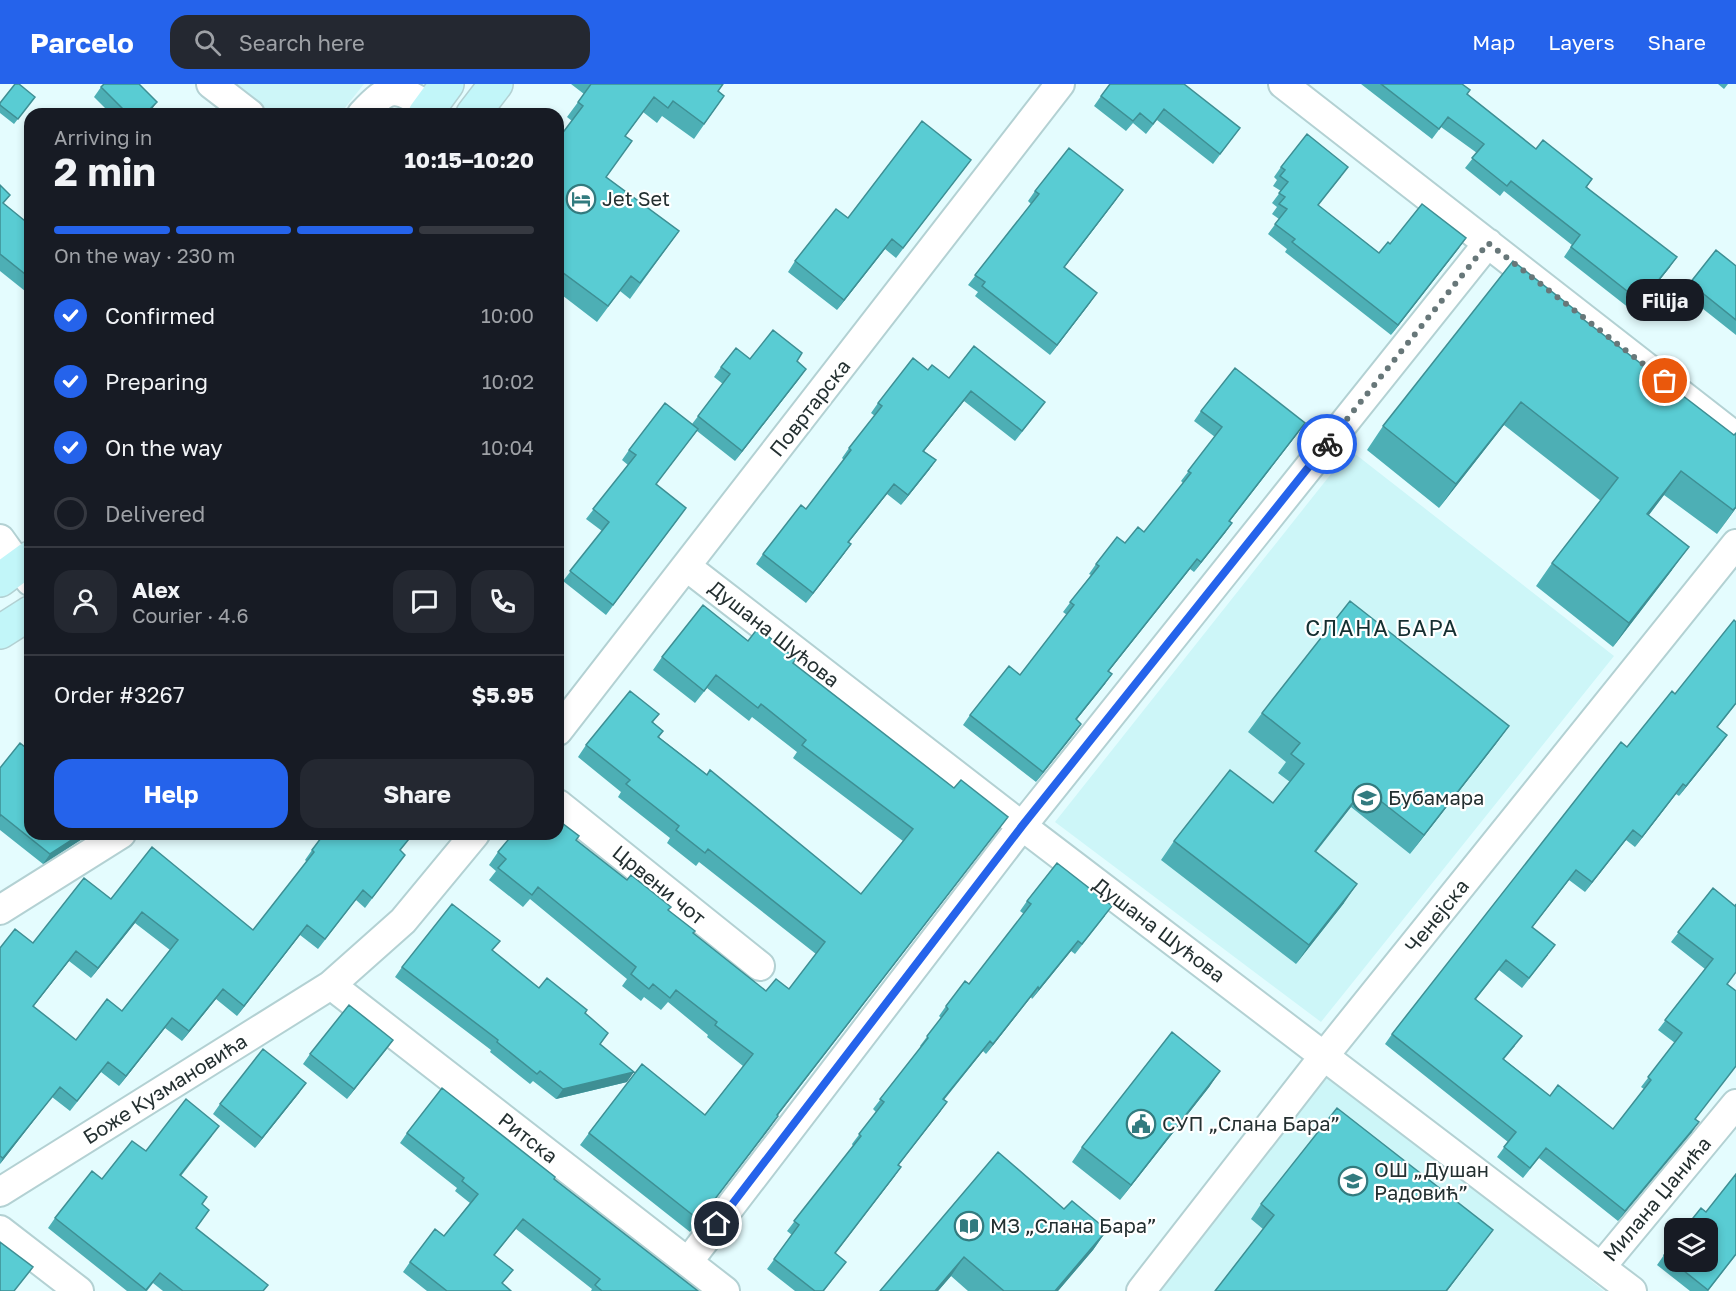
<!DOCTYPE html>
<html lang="en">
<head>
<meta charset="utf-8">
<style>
  body { margin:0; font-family:"Golos Text",sans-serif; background:#242831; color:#f1f3f6; height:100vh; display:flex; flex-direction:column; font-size:22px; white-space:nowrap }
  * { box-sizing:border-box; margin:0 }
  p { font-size:20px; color:#9ea1a6 }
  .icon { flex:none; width:33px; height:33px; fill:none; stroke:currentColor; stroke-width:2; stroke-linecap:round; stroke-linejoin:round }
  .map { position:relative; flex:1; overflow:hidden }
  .details { position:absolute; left:24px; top:24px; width:540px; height:732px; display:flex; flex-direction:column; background:#171b24; border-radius:18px; box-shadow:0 3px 9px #0003 }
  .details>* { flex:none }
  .tools { position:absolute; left:1664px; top:1134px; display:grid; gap:12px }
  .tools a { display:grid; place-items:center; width:54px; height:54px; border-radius:12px; background:#171b24; box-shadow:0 3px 9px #0003; font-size:30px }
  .pin { position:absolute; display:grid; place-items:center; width:51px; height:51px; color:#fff; margin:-26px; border:3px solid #fff; border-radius:50%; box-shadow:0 2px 6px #0007 }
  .courier { position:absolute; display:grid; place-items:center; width:60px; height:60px; margin:-30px; border:4px solid #2563eb; border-radius:50%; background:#fff; color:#222; box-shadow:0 2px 8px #0007 }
  .bubble { position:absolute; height:42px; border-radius:18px; background:#171b24; box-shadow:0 3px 9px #0003; font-size:20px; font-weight:700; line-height:42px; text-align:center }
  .headline em { font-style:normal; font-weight:700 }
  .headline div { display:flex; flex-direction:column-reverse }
  .headline { display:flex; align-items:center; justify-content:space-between; height:102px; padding:0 30px }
  h1 { font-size:39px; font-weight:700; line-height:45px }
  .bar { display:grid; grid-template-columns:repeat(4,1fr); gap:9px 6px; align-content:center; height:72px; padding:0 30px }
  .bar i { height:8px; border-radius:4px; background:#363941 }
  .bar .current { background:#2563eb }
  .bar p { grid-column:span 4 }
  .line { display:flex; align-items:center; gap:15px; padding:0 30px; border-top:2px solid #363941 }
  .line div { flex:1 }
  .round { display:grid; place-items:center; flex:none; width:63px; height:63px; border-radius:18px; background:#242831 }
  ol { padding:0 30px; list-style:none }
  li { display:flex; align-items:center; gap:18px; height:66px }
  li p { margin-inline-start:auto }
  li .icon { padding:6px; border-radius:50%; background:#2563eb; color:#fff; stroke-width:4 }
  li:last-child { color:#9ea1a6 }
  li i { width:33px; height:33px; border:3px solid #363941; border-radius:50% }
  .action { display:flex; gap:12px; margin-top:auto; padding:12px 30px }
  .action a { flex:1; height:69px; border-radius:18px; background:#2563eb; color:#fff; font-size:24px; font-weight:700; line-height:69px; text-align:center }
  .action a+a { background:#242831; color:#f1f3f6 }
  header { display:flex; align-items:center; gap:36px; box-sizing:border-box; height:84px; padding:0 30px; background:#2563eb; color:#fff }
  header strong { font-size:28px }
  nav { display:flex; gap:33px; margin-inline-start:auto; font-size:21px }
  .search { width:420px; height:54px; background:#242831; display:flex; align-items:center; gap:15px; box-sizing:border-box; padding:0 21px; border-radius:18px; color:#9ea1a6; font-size:22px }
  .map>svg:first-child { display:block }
</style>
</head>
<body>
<header>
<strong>Parcelo</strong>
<div class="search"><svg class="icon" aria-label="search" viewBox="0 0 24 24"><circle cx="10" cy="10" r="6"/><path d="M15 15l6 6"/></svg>Search here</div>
<nav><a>Map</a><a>Layers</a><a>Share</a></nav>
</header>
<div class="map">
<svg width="1736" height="1207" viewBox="0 0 1736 1207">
  <rect width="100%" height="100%" fill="#e4fcfe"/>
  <!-- built -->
  <path fill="#cdf6f8" d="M235,0H364L340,30H273Z
    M1350,366L1614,572L1321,938L1055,738Z
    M1326,988L1604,1207H1154Z"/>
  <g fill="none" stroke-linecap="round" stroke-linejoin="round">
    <!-- street casing -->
    <g stroke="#b3d1d3" stroke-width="32">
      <path id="street" d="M211,0L250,30
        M1283,0L1736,353
        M362,30C390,0 395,2 430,23
        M0,455L30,497
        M687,483L1022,742L1632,1207
        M558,647L1060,0
        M558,720L760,882
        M0,826L121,750
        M331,901L725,1207
        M0,1108L331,901L403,837L475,750
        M0,1146L79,1207
        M688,1178L1022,742L1488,159
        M1601,1183L1736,1020
        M1141,1207L1324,972L1736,460"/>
    </g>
    <!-- secondary casing -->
    <g stroke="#b3d1d3" stroke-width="36">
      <path id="secondary" d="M425,30L447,0
        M473,30L496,0
        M0,496L30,474
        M0,548L30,529"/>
    </g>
    <!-- street -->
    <use href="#street" stroke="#fff" stroke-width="28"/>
    <!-- secondary -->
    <use href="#secondary" stroke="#c2f6f9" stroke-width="33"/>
  </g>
  <!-- wall -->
  <path fill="#4dafb5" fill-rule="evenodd" d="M571,0H723L718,7L724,12L694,55L662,32L657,39L643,28L625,53L606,93L679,147L630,215L620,207L597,238L558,208V55L572,37L567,33L584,10Z
    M1361,0H1462L1467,10L1536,65L1592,95L1587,103L1670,183L1634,228L1564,173L1572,161L1504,107L1500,112L1465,84L1477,69L1441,43L1432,55Z
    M1718,0H1728L1724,5Z
    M1184,1L1240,44L1213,80L1157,36L1146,50L1133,39L1126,47L1094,22L1101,12Z
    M101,3L150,28L148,30H111L94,13Z
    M35,13L14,40L0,29V19Z
    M971,76L896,174L885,165L837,226L788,188L795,177L848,134Z
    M1281,83L1341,93L1318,121L1379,169L1390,160L1459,164L1391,251L1285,168L1287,165L1268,150L1279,135L1272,130L1277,123L1272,119L1281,107L1273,102L1277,96L1274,93Z
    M0,101L4,120L30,141V211L0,187Z
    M1035,107L1116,116L1064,184L1090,219L1050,271L975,212L978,208L968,201L1031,120L1028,117Z
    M1736,182V251L1683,209L1690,199Z
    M1583,235L1736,424L1717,450L1664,411L1649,431L1672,486L1613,563L1536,502L1552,479L1601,417L1504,341L1439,424L1367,366L1383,342Z
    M750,275L797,277L799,295L735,377L697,347L656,400L679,434L606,531L563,497L602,447L586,435L628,381L622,376L629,366L692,340L723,300L714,293L721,283Z
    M928,286L1038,328L1015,357L964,317L924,367L936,376L929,386L901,421L887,410L849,458L844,470L806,519L756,480L763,470L806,425L844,376L842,374L849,364L875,332L871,329L878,319Z
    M1201,327L1298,349L1230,437L1232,439L1225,449L1194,488L1190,485L1109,587L1105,600L1076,636L1074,650L1036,698L963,641L970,631L1020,591L1067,531L1063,528L1091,491L1089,490L1096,480L1125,459L1144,448L1183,399L1181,397L1215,353L1194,337Z
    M1736,538V620L1717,644L1720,661L1679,712L1676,710L1635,763L1626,756L1585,808L1569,796L1532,843L1548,871L1522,904L1499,886L1476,915L1515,962L1504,975L1550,1012L1613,1045L1644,1005L1641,1003L1675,959L1658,946L1705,885L1671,858L1713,804L1727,900L1696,1035L1692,1048L1618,1137L1539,1074L1523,1094L1497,1073L1508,1058L1385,960L1392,950L1627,663L1675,610Z
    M748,557L793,579L999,745L777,1032L769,1045L690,1148L580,1061L589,1049L705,1031L743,982L707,953L708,951L668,918L661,926L644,913L641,917L622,902L627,895L530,815L523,823L489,796L496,787L489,781L498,768L576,756L627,796L668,826L693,849L766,907L789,905L816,870L699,778L696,782L667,759L670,754L618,713L621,708L578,673L586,661L659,630L653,638L663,647L659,653L861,810L903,757L793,674L797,668L752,633L749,637L707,604L695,619L653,586L662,573Z
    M1262,629L1509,642L1495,661L1410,770L1351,723L1316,768L1344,819L1296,880L1161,776L1174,757L1273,719L1290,698L1278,689L1286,678L1248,648Z
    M0,684L30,750H90L43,780L0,746Z
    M312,766L400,767L405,771L365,824L356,816L318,865L300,851L237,932L216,915L182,957L165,944L119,1002L101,988L70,1027L52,1013L0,1080V864L33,859L111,815L253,846L307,778L305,776ZM135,839L170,866L122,927L76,956L33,923L69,877L91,894Z
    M1027,817L1105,832L1075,870L1071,867L1032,915L1031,913L986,970L983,967L944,1016L940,1028L898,1081L901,1083L894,1093L835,1169L846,1178L824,1207H795L767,1185L792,1151L787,1147L853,1062L852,1060L876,1028L873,1025L921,963L920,962L941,934L939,932L946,922L969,900L1024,830L1020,827Z
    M493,867L539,904L585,929L600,960L627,998L556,1015L533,997L530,1000L490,968L491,966L395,893L402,883Z
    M393,956L347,1015L303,980L310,970Z
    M1210,1002L1120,1116L1072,1078L1082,1063Z
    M299,1009L255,1064L213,1030L220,1020Z
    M407,1049L554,1095L698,1207H591L592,1205L516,1145L494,1172L502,1200L511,1207H427L403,1188L410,1178L444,1152L470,1119L455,1107L457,1104L400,1059Z
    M212,1052L181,1092L202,1120L196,1144L263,1207H163L153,1199L147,1207H127L48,1144L55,1134L102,1095L146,1067Z
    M1261,1120L1493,1146L1447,1207H1215L1263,1145L1251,1135Z
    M1064,1125L1107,1146L1093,1166L1058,1207H968L951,1192L938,1207H880Z
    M1664,1171H1736L1708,1207H1690L1657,1181Z"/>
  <!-- shaded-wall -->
  <path fill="#3e8f94" d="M157,18L150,28L148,30H145Z
    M1123,106L1116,116L1057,193L1064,183Z
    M1466,154L1459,164L1391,251L1398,241Z
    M892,155L885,165L837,226L844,216Z
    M1677,173L1670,183L1634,228L1641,218Z
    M1097,209L1090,219L1050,271L1057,261Z
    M806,285L799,295L735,377L742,367Z
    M971,307L964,317L916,377L923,367Z
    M1521,318L1504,341L1439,424L1456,400Z
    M1305,339L1298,349L1222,447L1229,437Z
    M936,376L929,386L901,421L908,411Z
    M1681,387L1664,411L1631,454L1647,430Z
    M894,400L887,410L841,468L848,458Z
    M1736,423V424L1717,450Z
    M1232,439L1225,449L1194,488L1201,478Z
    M851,460L844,470L806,519L813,509Z
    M1689,463L1672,486L1613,563L1629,539Z
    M1197,475L1190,485L1101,597L1108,587Z
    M1112,590L1105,600L1069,645L1076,635Z
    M1081,640L1074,650L1036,698L1043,688Z
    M1509,642L1495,661L1410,770L1424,751Z
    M1727,651L1720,661L1679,712L1686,702Z
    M1683,700L1676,710L1635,763L1642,753Z
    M1364,704L1351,723L1301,786L1315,767Z
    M1008,733L999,745L768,1044L777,1031Z
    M1633,746L1626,756L1585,808L1592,798Z
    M81,750H90L43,780L50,770Z
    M1576,786L1569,796L1525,853L1532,843Z
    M1357,800L1344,819L1296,880L1309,861Z
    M142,828L135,839L91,894L98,884Z
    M307,841L300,851L237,932L244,922Z
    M1078,857L1071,867L1032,915L1039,905Z
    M76,867L69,877L26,932L33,922Z
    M1038,903L1031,913L986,970L993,960Z
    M223,905L216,915L182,957L189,947Z
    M172,934L165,944L119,1002L126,992Z
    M393,956L386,966L347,1015L354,1005Z
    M990,957L983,967L936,1025L943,1015Z
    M1220,987L1210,1002L1120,1116L1131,1101Z
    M634,988L627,998L556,1015L563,1005Z
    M306,999L299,1009L255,1064L262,1054Z
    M60,1003L52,1013L0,1080L3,1074Z
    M947,1018L940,1028L891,1091L898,1081Z
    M778,1032L769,1045L690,1148L699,1136Z
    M1699,1038L1692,1048L1618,1137L1625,1127Z
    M901,1083L894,1093L828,1179L835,1169Z
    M1107,1146L1093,1166L1058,1207H1055Z
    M1493,1146L1447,1207H1446Z
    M964,1173L951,1192L938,1207H935Z"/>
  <!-- building -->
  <path fill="#59ccd3" stroke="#3e8f94" stroke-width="1.5" fill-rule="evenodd" d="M15,0H19L35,13L18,35L0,21V19Z
    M104,0H139L157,18L145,30H128L101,3Z
    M591,0H723L718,7L724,12L704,40L673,17L668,24L654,13L625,52L632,57L606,93L679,147L640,199L631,192L608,222L558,185V55L583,22L578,18Z
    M1110,0H1184L1240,44L1220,70L1164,25L1153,40L1140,29L1133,37L1101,12Z
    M1381,0H1462L1470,6L1467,10L1536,65L1543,56L1592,95L1586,103L1677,173L1641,218L1571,163L1580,151L1511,97L1507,102L1472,74L1484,60L1448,33L1439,45Z
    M922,37L971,76L903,164L892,155L844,216L795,177L836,125L848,134Z
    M1307,50L1348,83L1318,121L1379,169L1388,158L1390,160L1422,120L1466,154L1398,241L1292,158L1295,155L1275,140L1287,125L1279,120L1285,113L1279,109L1288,98L1280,92L1285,86L1281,83Z
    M1069,64L1123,106L1064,183L1097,209L1057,261L982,202L985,198L975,191L1039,110L1035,107Z
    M0,101L10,111L3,119L30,141V194L0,170Z
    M1716,166L1736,182V236L1690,199Z
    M1513,177L1584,233L1583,235L1734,351L1736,349V423L1733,426L1681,387L1647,430L1689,463L1629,539L1552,479L1618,394L1521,318L1456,400L1383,342Z
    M773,246L802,269L797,277L806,285L742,367L698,332L730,290L721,283L736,264L750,275Z
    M974,262L1045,318L1022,347L971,307L923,367L936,376L908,411L894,400L848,458L851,460L813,509L763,470L801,421L806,425L851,366L849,364L882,322L878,319L913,274L928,286L932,281L949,294Z
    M1235,284L1305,339L1229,437L1232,439L1201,478L1197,475L1108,587L1112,590L1076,635L1081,640L1043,688L970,631L1009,582L1020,591L1074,521L1070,518L1099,482L1096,480L1117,453L1125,459L1138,443L1144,448L1191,389L1188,387L1222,343L1201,327Z
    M558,294L562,297L558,303Z
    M665,319L698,345L656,400L686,424L613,521L570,487L609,438L593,425L636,371L629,366Z
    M1350,517L1509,642L1424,751L1364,704L1315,767L1357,800L1309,861L1174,757L1230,686L1273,719L1304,680L1291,670L1300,659L1262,629Z
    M703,521L748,557L758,544L796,575L793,579L954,704L961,696L1008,733L777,1031L778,1032L699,1136L589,1049L642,980L705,1031L753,970L715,941L717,938L676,906L670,914L653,900L649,905L631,890L636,883L538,803L532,811L498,784L506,775L498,768L513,750H558V736L579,752L576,756L627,796L631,791L671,823L668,826L695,847L693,849L766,907L776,895L789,905L825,858L708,765L705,769L676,746L679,742L626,700L630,696L586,661L630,607L659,630L652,638L663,647L658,653L707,691L710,686L861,810L913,745L802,661L806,656L761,620L758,624L716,591L704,607L662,573Z
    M1734,536L1736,538V619L1717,643L1727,651L1686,702L1683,700L1642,753L1633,746L1592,798L1576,786L1532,843L1555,861L1529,894L1506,876L1475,915L1522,952L1503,975L1550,1012L1558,1001L1613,1045L1651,996L1648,993L1682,949L1665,936L1713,875L1678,848L1713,804L1735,822L1736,820V888L1727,900L1736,907V982L1695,1035L1699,1038L1625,1127L1546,1064L1530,1084L1504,1063L1516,1048L1392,950L1621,658L1627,663L1672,607L1675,610Z
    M20,659L30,667V750H81L50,770L1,731L0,732V684Z
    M324,750H413L400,766L405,771L372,814L363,806L325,855L307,841L244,922L223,905L189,947L172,934L126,992L108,978L77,1017L60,1003L3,1074L0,1072V864L15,845L33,859L84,794L111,815L152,763L253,846L314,768L312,766ZM142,828L178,856L122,927L107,915L76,956L33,922L76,867L98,884Z
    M1057,779L1112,822L1082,860L1078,857L1039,905L1038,903L993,960L990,957L943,1015L947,1018L898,1081L901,1083L835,1169L846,1178L823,1207H815L774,1175L799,1141L794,1137L861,1052L859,1050L884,1018L880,1015L928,954L927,952L948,925L946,922L965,897L969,900L1031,820L1027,817Z
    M452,820L500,857L492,866L539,904L547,894L587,926L585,929L608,949L600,960L634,988L563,1005L540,987L537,990L497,958L498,956L402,883Z
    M349,921L393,956L354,1005L310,970Z
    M1172,948L1220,987L1131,1101L1082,1063Z
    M263,965L306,999L262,1054L220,1020Z
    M442,1004L555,1093L554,1095L698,1207H602L595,1201L600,1195L523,1135L494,1171L513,1186L502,1199L511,1207H447L410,1178L435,1145L444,1152L478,1110L462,1097L464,1094L407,1049Z
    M186,1015L219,1042L180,1091L207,1113L202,1120L209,1126L196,1144L268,1201L263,1207H183L160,1189L146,1206L55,1134L92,1087L102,1095L132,1057L146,1067Z
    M1337,1024L1493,1146L1446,1207H1215L1274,1131L1261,1120Z
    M998,1068L1064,1125L1072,1117L1107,1146L1055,1207H1004L964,1173L935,1207H880Z
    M1736,1090V1170L1708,1206L1664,1171L1674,1158V1178H1707V1144H1685L1701,1124L1706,1128Z
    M0,1158L33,1183L14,1207H0Z"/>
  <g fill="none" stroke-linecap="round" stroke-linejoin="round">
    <!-- done -->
    <path stroke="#677779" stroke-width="6" stroke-dasharray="0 10.8" d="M1327,360L1488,159L1665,297"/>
    <!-- route -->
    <path stroke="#2563eb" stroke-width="8" d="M717,1140L1022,742L1327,360"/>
  </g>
  <!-- icons -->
  <defs>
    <g id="hotel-ring" transform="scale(1.5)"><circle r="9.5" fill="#fff" stroke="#327b7f" stroke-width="1.5"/><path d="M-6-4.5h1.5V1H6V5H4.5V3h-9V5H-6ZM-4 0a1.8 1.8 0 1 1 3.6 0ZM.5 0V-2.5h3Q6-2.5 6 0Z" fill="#327b7f"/></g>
    <g id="school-ring" transform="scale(1.5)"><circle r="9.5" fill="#fff" stroke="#327b7f" stroke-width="1.5"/><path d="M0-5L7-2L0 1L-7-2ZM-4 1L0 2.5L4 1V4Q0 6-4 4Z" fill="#327b7f"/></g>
    <g id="civic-ring" transform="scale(1.5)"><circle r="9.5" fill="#fff" stroke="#327b7f" stroke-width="1.5"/><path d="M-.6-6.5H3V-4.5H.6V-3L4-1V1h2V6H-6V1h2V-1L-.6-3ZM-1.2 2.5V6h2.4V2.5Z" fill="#327b7f"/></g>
    <g id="library-ring" transform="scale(1.5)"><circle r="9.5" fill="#fff" stroke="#327b7f" stroke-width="1.5"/><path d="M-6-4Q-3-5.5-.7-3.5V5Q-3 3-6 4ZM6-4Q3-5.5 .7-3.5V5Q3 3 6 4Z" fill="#327b7f"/></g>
  </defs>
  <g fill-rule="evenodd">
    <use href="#hotel-ring" x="581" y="115"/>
    <use href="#school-ring" x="1367" y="714"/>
    <use href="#civic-ring" x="1141" y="1040"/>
    <use href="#school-ring" x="1353" y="1097"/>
    <use href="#library-ring" x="969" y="1142"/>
  </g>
  <g text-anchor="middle" stroke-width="4.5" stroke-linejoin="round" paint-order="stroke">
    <!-- poi labels -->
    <g font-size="20" fill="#243031" stroke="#fff" text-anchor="start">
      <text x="602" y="122">Jet Set</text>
      <text x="1388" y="721">Бубамара</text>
      <text x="1162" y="1047">СУП „Слана Бара”</text>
      <text x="1374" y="1093">ОШ „Душан<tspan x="1374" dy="23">Радовић”</tspan></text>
      <text x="990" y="1149">МЗ „Слана Бара”</text>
    </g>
    <!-- street labels -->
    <g font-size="20" fill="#243031" stroke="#fff">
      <text transform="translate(810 324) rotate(-52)" y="7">Повртарска</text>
      <text transform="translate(774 550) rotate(38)" y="7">Душана Шућова</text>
      <text transform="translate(659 801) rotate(39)" y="7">Црвени чот</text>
      <text transform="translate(1437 832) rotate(-51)" y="7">Ченејска</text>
      <text transform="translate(1159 846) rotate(37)" y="7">Душана Шућова</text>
      <text transform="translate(165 1005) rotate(-32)" y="7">Боже Кузмановића</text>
      <text transform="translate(528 1054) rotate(38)" y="7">Ритска</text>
      <text transform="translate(1657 1115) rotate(-50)" y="7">Милана Џанића</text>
    </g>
    <!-- quarter labels -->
    <g font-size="22" letter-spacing="1.5" fill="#152f31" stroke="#fff">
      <text x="1382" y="552">СЛАНА БАРА</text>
    </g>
  </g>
</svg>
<div class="tools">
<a><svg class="icon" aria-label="layers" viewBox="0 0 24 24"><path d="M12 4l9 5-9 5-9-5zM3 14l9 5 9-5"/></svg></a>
</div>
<div class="pin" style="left:1665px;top:297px;background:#ea580c"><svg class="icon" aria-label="bag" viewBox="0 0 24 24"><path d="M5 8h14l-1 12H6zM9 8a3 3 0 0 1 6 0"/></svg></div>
<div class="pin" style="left:717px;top:1140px;background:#1f2937"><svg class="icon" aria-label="home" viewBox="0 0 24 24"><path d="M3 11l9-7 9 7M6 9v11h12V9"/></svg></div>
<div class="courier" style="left:1327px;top:360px"><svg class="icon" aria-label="bike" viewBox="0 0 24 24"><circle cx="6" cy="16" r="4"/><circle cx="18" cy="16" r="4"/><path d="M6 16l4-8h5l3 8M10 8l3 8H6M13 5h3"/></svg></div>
<div class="bubble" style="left:1626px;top:195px;width:78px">Filija</div>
<section class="details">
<div class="headline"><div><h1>2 min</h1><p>Arriving in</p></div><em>10:15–10:20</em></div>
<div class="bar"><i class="current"></i><i class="current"></i><i class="current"></i><i></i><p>On the way · 230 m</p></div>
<ol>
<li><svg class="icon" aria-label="check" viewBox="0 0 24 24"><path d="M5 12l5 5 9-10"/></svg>Confirmed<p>10:00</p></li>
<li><svg class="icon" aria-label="check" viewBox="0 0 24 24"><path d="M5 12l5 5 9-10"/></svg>Preparing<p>10:02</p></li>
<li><svg class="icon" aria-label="check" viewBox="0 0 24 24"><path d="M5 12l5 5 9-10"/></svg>On the way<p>10:04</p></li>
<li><i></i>Delivered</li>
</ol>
<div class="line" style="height:108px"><a class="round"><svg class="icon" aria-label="person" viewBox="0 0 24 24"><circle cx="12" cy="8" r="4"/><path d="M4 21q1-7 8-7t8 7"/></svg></a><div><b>Alex</b><p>Courier · 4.6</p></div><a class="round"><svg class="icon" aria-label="chat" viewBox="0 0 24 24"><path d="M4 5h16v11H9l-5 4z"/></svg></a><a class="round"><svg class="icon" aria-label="phone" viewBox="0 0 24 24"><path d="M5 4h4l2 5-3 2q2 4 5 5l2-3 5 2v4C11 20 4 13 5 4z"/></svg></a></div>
<div class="line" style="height:78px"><div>Order #3267</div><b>$5.95</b></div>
<div class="action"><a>Help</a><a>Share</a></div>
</section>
</div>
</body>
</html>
